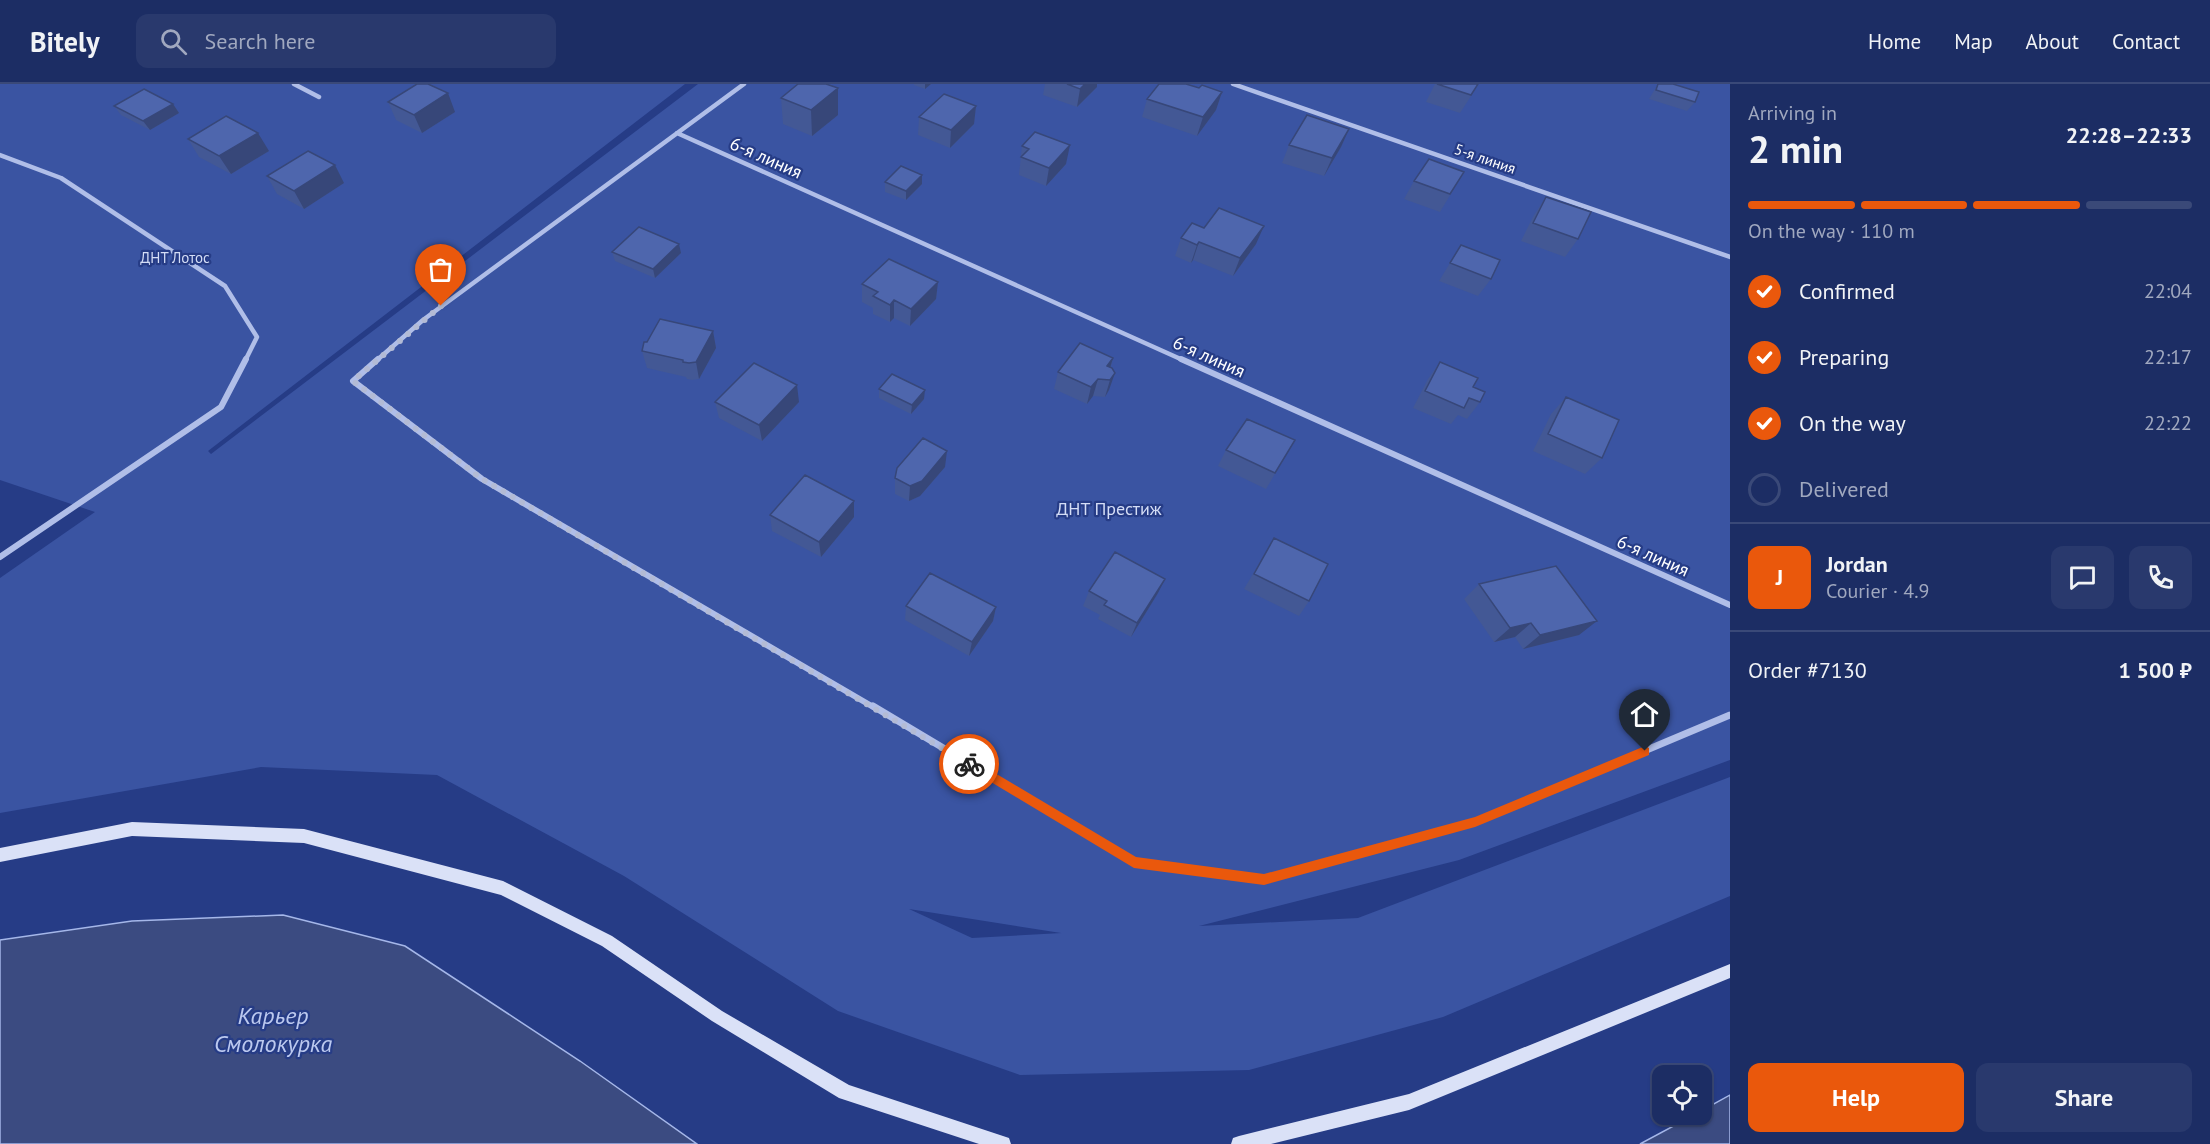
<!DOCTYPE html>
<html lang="en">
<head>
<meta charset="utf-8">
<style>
  body { margin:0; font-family:"PT Sans",sans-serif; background:#29396d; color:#f1f3f6; height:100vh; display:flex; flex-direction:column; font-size:22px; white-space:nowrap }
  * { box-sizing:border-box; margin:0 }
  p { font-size:20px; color:#a0a8bf }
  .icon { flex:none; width:33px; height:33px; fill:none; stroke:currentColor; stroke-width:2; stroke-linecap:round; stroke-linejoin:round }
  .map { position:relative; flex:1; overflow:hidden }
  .sheet { display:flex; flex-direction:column; background:#1c2d64; width:480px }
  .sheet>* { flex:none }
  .tools { position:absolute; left:1652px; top:981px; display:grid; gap:12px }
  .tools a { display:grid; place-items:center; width:60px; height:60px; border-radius:12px; background:#1c2d64; box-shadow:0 2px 4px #0004,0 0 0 2px #3a4978; font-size:30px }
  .pin { position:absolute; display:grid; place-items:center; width:51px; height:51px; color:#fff; margin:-62px -26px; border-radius:50% 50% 50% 0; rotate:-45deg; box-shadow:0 0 6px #0007 }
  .pin .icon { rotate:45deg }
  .courier { position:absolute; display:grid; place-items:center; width:60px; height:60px; margin:-30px; border:4px solid #ea580c; border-radius:50%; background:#fff; color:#222; box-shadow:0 2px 8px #0007 }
  .overview em { font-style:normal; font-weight:700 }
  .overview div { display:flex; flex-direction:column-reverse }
  .overview { display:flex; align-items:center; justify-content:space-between; height:102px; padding:0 18px }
  h1 { font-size:39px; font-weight:700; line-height:45px }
  .bar { display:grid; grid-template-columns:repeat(4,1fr); gap:9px 6px; align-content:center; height:72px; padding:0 18px }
  .bar i { height:8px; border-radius:4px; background:#3a4978 }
  .bar .selected { background:#ea580c }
  .bar p { grid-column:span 4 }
  .line { display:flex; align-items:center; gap:15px; padding:0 18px; border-top:2px solid #3a4978 }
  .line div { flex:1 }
  .round { display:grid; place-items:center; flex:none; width:63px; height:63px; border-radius:12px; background:#29396d }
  ol { padding:0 18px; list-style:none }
  li { display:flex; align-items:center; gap:18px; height:66px }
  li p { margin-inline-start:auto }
  li .icon { padding:6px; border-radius:50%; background:#ea580c; color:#fff; stroke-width:4 }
  li:last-child { color:#a0a8bf }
  li i { width:33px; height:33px; border:3px solid #3a4978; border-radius:50% }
  .cta { display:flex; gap:12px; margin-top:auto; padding:12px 18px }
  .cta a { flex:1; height:69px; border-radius:12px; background:#ea580c; color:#fff; font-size:24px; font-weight:700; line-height:69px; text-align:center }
  .cta a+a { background:#29396d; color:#f1f3f6 }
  header { display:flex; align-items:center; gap:36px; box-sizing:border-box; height:84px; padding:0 30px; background:#1c2d64; border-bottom:2px solid #3a4978 }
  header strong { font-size:28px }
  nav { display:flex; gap:33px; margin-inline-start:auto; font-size:21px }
  .search { width:420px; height:54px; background:#29396d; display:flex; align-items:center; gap:15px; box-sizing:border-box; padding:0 21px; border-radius:12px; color:#a0a8bf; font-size:22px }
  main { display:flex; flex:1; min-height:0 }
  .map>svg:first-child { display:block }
</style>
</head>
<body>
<header>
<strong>Bitely</strong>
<div class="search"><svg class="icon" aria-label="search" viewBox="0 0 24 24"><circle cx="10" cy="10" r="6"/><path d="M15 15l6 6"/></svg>Search here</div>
<nav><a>Home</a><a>Map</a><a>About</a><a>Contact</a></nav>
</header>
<main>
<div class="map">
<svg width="1730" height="1060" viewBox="0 0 1730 1060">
  <rect width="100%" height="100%" fill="#263c86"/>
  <!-- green -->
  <path fill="#3a54a2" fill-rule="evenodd" d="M0,0H685L208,367L211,370L698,0H1730V676L1459,776L1199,842L1358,834L1730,693V812L1443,933L1249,986L1020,991L838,927L624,792L437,691L261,683L0,729V494L95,428L0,396ZM909,825L1061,849H1062L972,854Z"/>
  <!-- water -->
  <path fill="#3b4b81" stroke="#a5b7e9" stroke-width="1.5" d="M283,831L405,862L580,977L697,1060H0V856L132,837Z
    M1730,1011V1060H1640L1694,1031L1701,1030V1027Z"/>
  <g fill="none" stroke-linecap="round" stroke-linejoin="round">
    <!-- street-far2 -->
    <path stroke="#b0bee8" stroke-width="4.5" d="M294,0L319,13
      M1233,0L1730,173
      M677,49L1185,277
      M0,71L61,94L225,202L257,253L245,277
      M376,277L423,236L744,0"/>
    <!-- street-far1 -->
    <path stroke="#b0bee8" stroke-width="6" d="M378,275L353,297L482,395L875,624
      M1181,275L1730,521
      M0,473L221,323L246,275"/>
    <!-- street -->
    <path stroke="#b0bee8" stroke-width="7" d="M873,622L1134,778L1264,796L1475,738L1730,631"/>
    <!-- secondary -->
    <path fill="#dae1f7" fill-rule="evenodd" d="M132,738L304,745L503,797L612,852L722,927L849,1001L1003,1052L1009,1054L1011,1060H979L839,1014L712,937L602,862L501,811L304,759L132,752L0,778V764Z
      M1730,880V894L1409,1026L1271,1060H1231L1233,1054L1239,1052L1409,1010Z"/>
  </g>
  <!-- wall -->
  <path fill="#435895" d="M914,0H931L925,5L914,1Z
    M1045,0H1097V3L1077,23L1043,11Z
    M1435,0L1475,6L1460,29L1426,18Z
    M1658,0H1673L1695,18L1687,27L1649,15Z
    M1199,4L1222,8L1216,26L1197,52L1142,33L1147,15Z
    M781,14L838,31L812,52L783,40Z
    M388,18L455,28L422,49L396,36Z
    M173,20L179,29L150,46L121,31L114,22Z
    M976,22L974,40L950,64L918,51L919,33Z
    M1349,45L1341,63L1324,92L1282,79L1289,61Z
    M188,55L269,67L231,90L199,73Z
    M1022,62L1066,80L1046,102L1019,91Z
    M1464,88L1440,128L1404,115L1414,97Z
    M267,92L344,99L304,125L277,110Z
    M885,98L922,100L906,116L885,108Z
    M1546,113L1578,155L1565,173L1521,157L1534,131Z
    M1204,144L1256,160L1233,192L1193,176L1191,179L1175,172L1181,154Z
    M1461,161L1491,195L1478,212L1439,197Z
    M612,168L681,169L655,194L615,177Z
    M938,198L936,215L910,242L894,234L890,238L873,230V224L862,218V200Z
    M713,247L716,264L699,295L692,296L687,295L686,293L647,284L642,267Z
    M1113,274L1111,283L1109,306L1105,313L1093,312L1087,320L1054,305L1058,288Z
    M1440,278L1473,303L1480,318L1467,335L1458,331L1451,340L1413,324L1428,295Z
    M879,305L924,315L911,330L879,314Z
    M1566,313L1602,374L1585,390L1533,367L1551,330Z
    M715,318H799L762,357L719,334Z
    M1226,366L1285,373L1266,405L1218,382Z
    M945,383L920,412L909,417L895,410V394Z
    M770,431L854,433L821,473L772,447Z
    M1274,454L1309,517L1299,532L1244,505Z
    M1479,500L1579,551L1523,565L1515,553L1494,558L1464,515Z
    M1089,507L1158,509L1131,553L1098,535L1100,531L1083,522Z
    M906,522L996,523L993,537L969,572L905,536Z"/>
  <!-- shaded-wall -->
  <path fill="#374779" d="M925,0H931L925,5Z
    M1085,0H1097V3L1077,23L1080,5Z
    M838,4V31L812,52L811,26Z
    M1222,8L1216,26L1197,52L1203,33Z
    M448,9L455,28L422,49L414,31Z
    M173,20L179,29L150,46L143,37Z
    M976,22L974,40L950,64L951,46Z
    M1349,45L1341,63L1324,92L1332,74Z
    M258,49L269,67L231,90L219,72Z
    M1070,61L1066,80L1046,102L1049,84Z
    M335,81L344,99L304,125L294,107Z
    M922,91V100L906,116V107Z
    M1264,142L1256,160L1233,192L1240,174Z
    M1199,158L1193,176L1191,179L1197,161Z
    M679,160L681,169L655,194L653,185Z
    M938,198L936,215L910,242L911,225Z
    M894,216V234L890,238V221Z
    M713,247L716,264L699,295L696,278Z
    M1113,274L1108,291L1107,282Z
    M1115,289L1109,306L1105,313L1110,296Z
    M1098,295L1093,312L1087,320L1091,303Z
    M797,301L799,318L762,357L759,341Z
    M925,306L924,315L911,330L912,321Z
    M947,367L945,383L920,412L909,417L910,402Z
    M854,417V433L821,473L819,458Z
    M1165,495L1158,509L1131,553L1137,539Z
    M996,523L993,537L969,572L972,558Z
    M1597,537L1579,551L1523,565L1540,551Z
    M1531,539L1515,553L1494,558L1510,544Z"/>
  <!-- building -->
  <path fill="#4e66ad" stroke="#374779" stroke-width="1.5" d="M417,0H428L448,9L414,31L388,18Z
    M798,0H826L838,4L811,26L781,14Z
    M1067,0H1085L1080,5Z
    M1159,0H1186L1199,4L1202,1L1222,8L1203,33L1147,15Z
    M1437,0H1478L1471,11Z
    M1658,0H1673L1699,8L1695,18L1656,6Z
    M144,5L173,20L143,37L114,22Z
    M944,10L976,22L951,46L919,33Z
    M1307,31L1349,45L1332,74L1289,61Z
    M226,32L258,49L219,72L188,55Z
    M1035,48L1070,61L1049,84L1021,73L1029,65L1022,62Z
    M308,67L335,81L294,107L267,92Z
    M1429,75L1464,88L1450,110L1414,97Z
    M901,82L922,91L906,107L885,98Z
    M1546,113L1591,128L1578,155L1533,139Z
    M1219,124L1264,142L1240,174L1199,158L1197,161L1181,154L1192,139L1204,144Z
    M639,143L679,160L653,185L612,168Z
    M1461,161L1500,176L1491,195L1450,179Z
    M889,175L938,198L911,225L894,216L890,221L873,212L878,208L862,200Z
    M660,235L713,247L696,278L689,279L683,278V276L642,267L644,258H647Z
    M1080,259L1113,274L1107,282L1112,284L1115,289L1110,296L1098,295L1091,303L1058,288Z
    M1440,278L1478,294L1473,303L1485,308L1480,318L1469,314L1464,324L1425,307Z
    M754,279L797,301L759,341L715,318Z
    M892,290L925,306L912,321L879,305Z
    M1566,313L1619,336L1602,374L1548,350Z
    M1247,335L1295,356L1275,389L1226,366Z
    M923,354L947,367L922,397L910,402L895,394L897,384Z
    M805,391L854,417L819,458L770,431Z
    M1274,454L1328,480L1309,517L1254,490Z
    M1115,468L1165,495L1137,539L1104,521L1107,517L1089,507Z
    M1556,482L1597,537L1540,551L1531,539L1510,544L1479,500Z
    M930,489L996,523L972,558L906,522Z"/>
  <!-- route -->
  <path fill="#ea580c" d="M1645,662L1649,664V671L1475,743L1264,801L1134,784L966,683L964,680L966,676H973L1136,773L1264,790L1475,733Z"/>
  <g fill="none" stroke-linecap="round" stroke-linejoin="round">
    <!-- done -->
    <path stroke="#b3bbd5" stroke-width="6" stroke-dasharray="0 10.8" d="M441,222L353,297L482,395L969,680"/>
  </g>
  <g text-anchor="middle" stroke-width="4.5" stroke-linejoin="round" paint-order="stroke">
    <!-- far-street labels -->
    <g font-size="15" fill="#fff" stroke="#263c86">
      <text transform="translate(1485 75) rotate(19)" y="5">5-я линия</text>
    </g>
    <!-- far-park labels -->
    <g font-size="15" fill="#d4ddf6" stroke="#263c86">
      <text x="175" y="179">ДНТ Лотос</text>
    </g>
    <!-- street labels -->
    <g font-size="18" fill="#fff" stroke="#263c86">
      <text transform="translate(766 74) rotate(24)" y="6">6-я линия</text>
      <text transform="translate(1209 273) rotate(24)" y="6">6-я линия</text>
      <text transform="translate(1653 472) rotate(24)" y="6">6-я линия</text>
    </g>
    <!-- park labels -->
    <g font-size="18" fill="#d4ddf6" stroke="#263c86">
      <text x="1109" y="431">ДНТ Престиж</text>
    </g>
    <!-- near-water labels -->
    <g font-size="24" font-style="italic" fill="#bcc9ef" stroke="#263c86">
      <text x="273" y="940">Карьер<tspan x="273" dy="28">Смолокурка</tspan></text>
    </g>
  </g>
</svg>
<div class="tools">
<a><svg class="icon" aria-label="locate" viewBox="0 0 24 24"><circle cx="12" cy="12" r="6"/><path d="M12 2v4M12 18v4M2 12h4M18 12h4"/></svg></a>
</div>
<div class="pin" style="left:441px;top:222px;background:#ea580c"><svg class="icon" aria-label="bag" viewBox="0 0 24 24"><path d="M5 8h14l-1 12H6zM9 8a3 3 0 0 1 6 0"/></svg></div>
<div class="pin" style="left:1645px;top:667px;background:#1f2937"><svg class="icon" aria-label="home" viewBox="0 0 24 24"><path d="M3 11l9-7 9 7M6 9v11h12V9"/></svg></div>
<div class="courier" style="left:969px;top:680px"><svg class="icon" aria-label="bike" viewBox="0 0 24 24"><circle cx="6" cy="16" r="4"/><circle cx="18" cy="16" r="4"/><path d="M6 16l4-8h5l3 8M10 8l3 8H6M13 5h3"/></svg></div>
</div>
<section class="sheet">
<div class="overview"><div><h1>2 min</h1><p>Arriving in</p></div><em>22:28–22:33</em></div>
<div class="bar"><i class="selected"></i><i class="selected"></i><i class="selected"></i><i></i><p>On the way · 110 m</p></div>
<ol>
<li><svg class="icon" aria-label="check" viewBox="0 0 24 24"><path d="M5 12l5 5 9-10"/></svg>Confirmed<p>22:04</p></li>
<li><svg class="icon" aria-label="check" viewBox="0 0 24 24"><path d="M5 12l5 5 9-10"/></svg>Preparing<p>22:17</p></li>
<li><svg class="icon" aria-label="check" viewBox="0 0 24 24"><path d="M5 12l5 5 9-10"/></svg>On the way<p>22:22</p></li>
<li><i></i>Delivered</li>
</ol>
<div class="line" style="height:108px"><b class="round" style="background:#ea580c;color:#fff">J</b><div><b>Jordan</b><p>Courier · 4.9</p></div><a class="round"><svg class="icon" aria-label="chat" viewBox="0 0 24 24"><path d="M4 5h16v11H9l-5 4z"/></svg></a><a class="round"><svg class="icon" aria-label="phone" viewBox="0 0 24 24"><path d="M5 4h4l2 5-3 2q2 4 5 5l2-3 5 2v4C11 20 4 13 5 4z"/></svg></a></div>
<div class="line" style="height:78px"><div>Order #7130</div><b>1 500 ₽</b></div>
<div class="cta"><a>Help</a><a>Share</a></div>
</section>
</main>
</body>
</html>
